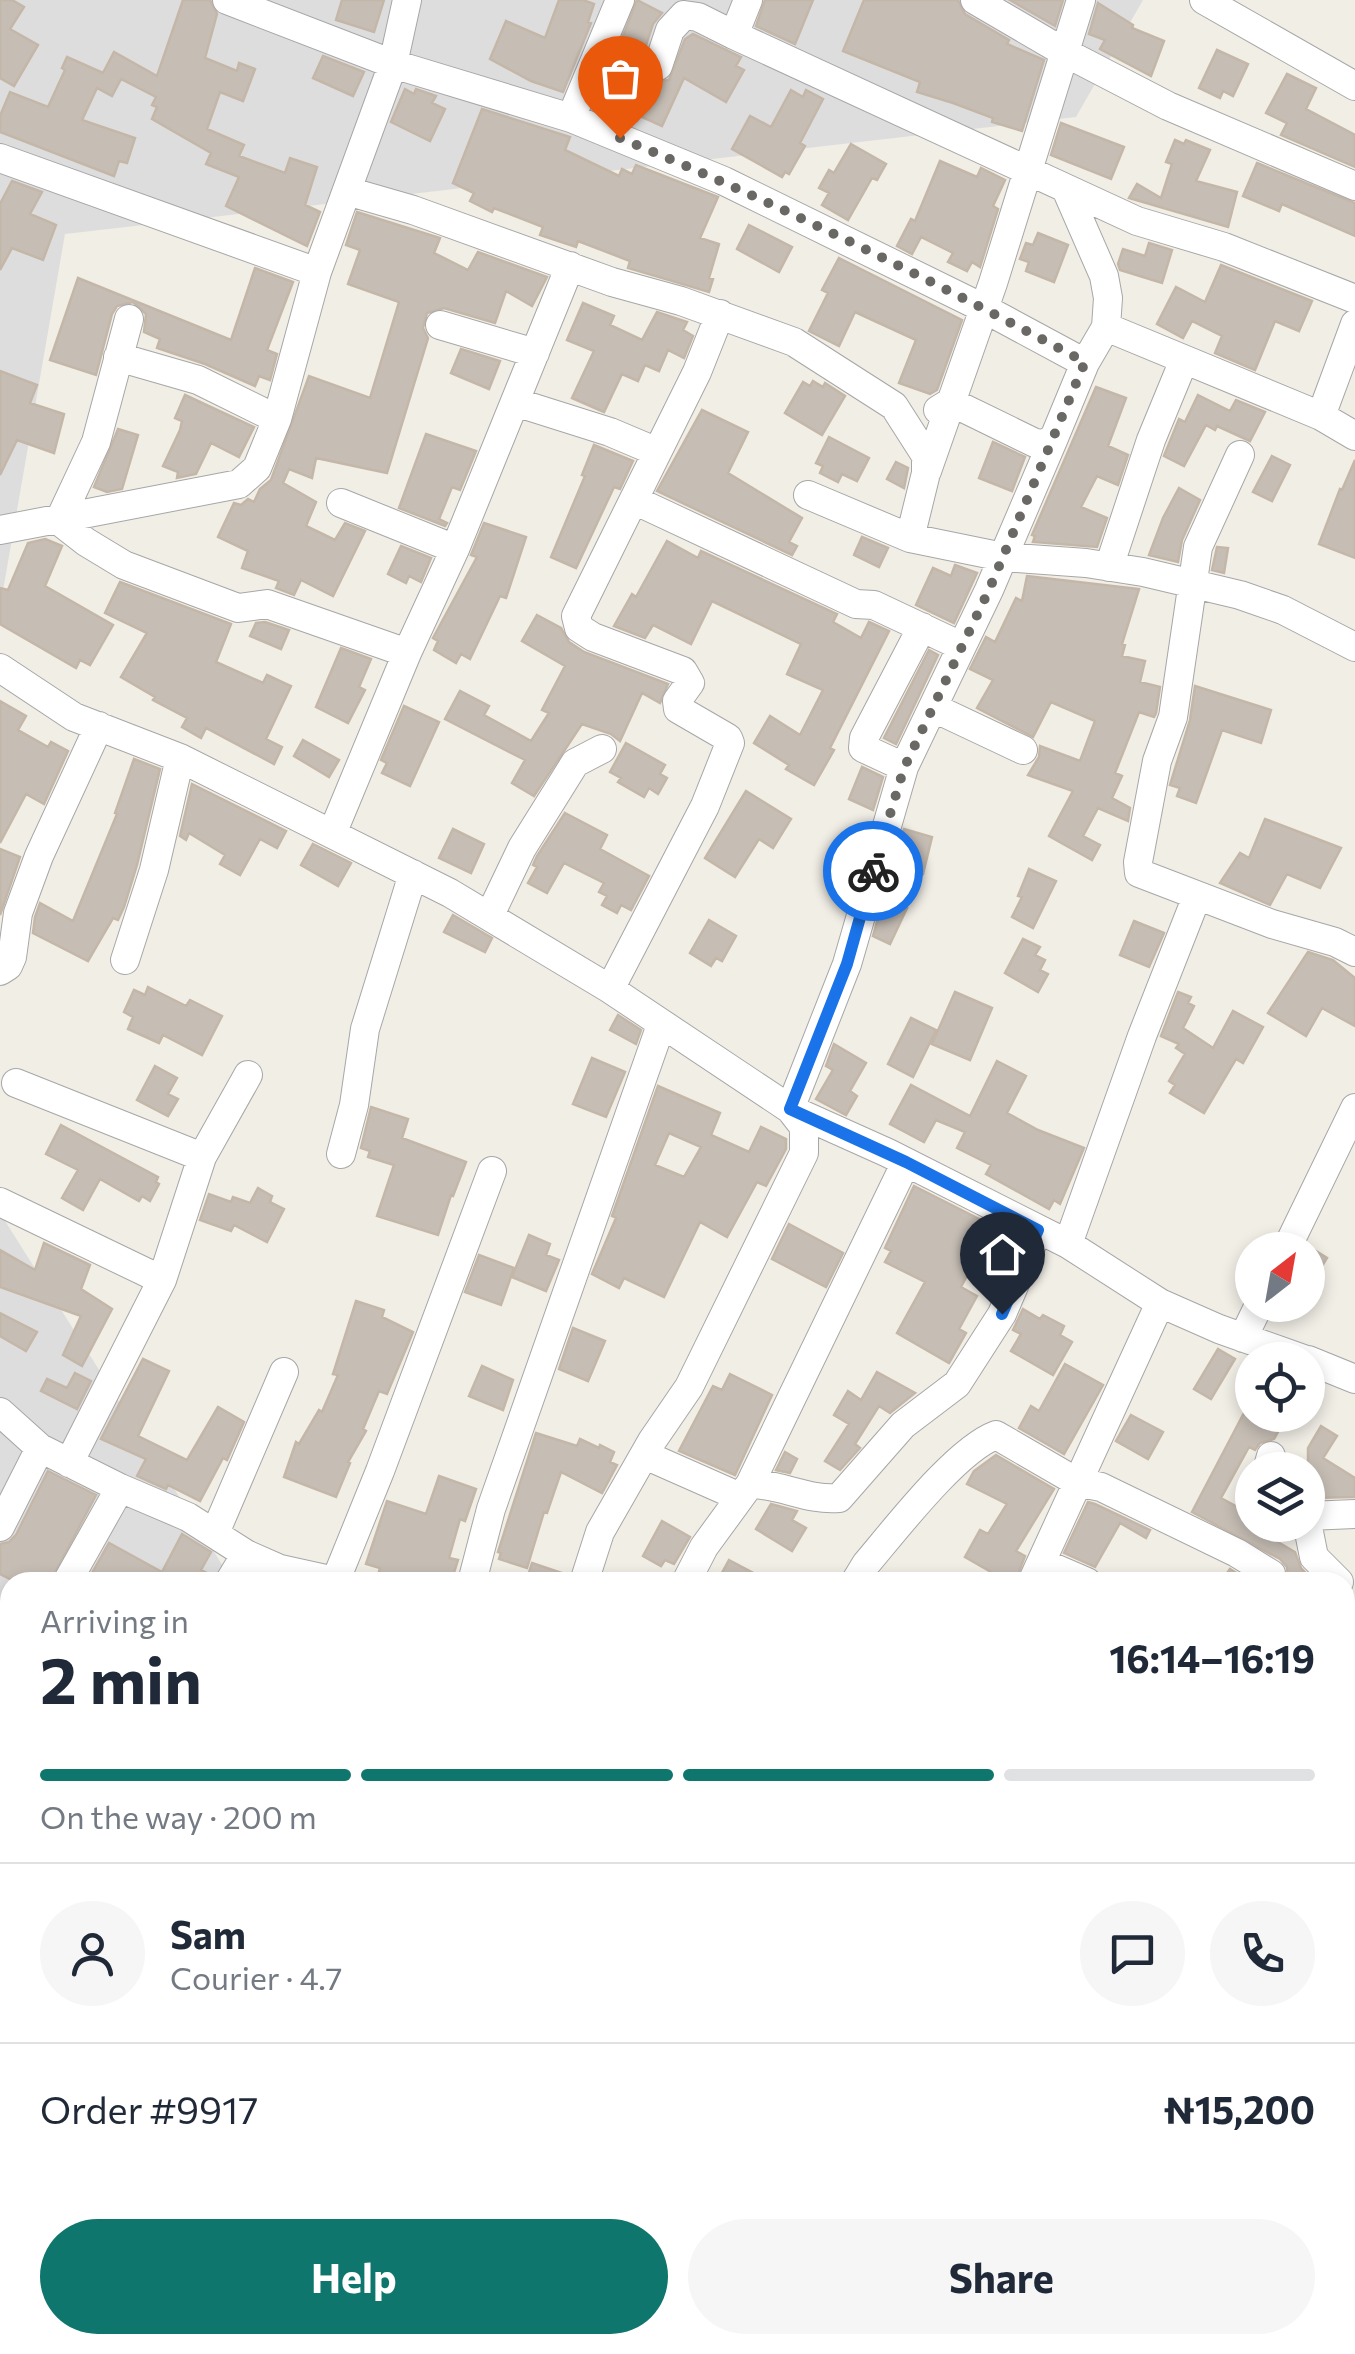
<!DOCTYPE html>
<html lang="en">
<head>
<meta charset="utf-8">
<style>
  body { margin:0; font-family:Commissioner,sans-serif; background:#f6f6f7; color:#1f2937; height:100vh; display:flex; flex-direction:column; font-size:38px; white-space:nowrap }
  * { box-sizing:border-box; margin:0 }
  p { font-size:32px; color:#747a83 }
  .icon { flex:none; width:55px; height:55px; fill:none; stroke:currentColor; stroke-width:2; stroke-linecap:round; stroke-linejoin:round }
  .map { position:relative; flex:1; overflow:hidden }
  .drawer { position:absolute; left:0px; top:1572px; width:1355px; height:782px; display:flex; flex-direction:column; background:#fff; border-radius:30px 30px 0 0; box-shadow:0 5px 15px #0003 }
  .drawer>* { flex:none }
  .needle { width:65px; rotate:31deg }
  .controls { position:absolute; left:1235px; top:1232px; display:grid; gap:20px }
  .controls a { display:grid; place-items:center; width:90px; height:90px; border-radius:50%; background:#fff; box-shadow:0 5px 15px #0003; font-size:50px }
  .pin { position:absolute; display:grid; place-items:center; width:85px; height:85px; color:#fff; margin:-102px -42px; border-radius:50% 50% 50% 0; rotate:-45deg; box-shadow:0 0 10px #0007 }
  .pin .icon { rotate:45deg }
  .courier { position:absolute; display:grid; place-items:center; width:100px; height:100px; margin:-50px; border:8px solid #1a73e8; border-radius:50%; background:#fff; color:#222; box-shadow:0 2px 12px #0007 }
  .head em { font-style:normal; font-weight:700 }
  .head div { display:flex; flex-direction:column-reverse }
  .head { display:flex; align-items:center; justify-content:space-between; height:170px; padding:0 40px }
  h1 { font-size:65px; font-weight:700; line-height:75px }
  .bar { display:grid; grid-template-columns:repeat(4,1fr); gap:15px 10px; align-content:center; height:120px; padding:0 40px }
  .bar i { height:12px; border-radius:8px; background:#e0e1e3 }
  .bar .selected { background:#0f766e }
  .bar p { grid-column:span 4 }
  .line { display:flex; align-items:center; gap:25px; padding:0 40px; border-top:2px solid #e0e1e3 }
  .line div { flex:1 }
  .round { display:grid; place-items:center; flex:none; width:105px; height:105px; border-radius:52px; background:#f6f6f7 }
  .cta { display:flex; gap:20px; margin-top:auto; padding:20px 40px }
  .cta a { flex:1; height:115px; border-radius:60px; background:#0f766e; color:#fff; font-size:40px; font-weight:700; line-height:115px; text-align:center }
  .cta a+a { background:#f6f6f7; color:#1f2937 }
  .map>svg:first-child { display:block }
</style>
</head>
<body>
<div class="map">
<svg width="1355" height="2354" viewBox="0 0 1355 2354">
  <rect width="100%" height="100%" fill="#f1eee6"/>
  <!-- residential -->
  <path fill="#dedddd" d="M0,0H1143L1076,117L65,234L0,608Z
    M0,1213L233,1582H10V1678L0,1676Z"/>
  <!-- building -->
  <path fill="#c6beb5" stroke="#c4b7a8" stroke-width="2.5" fill-rule="evenodd" d="M0,0H12L24,7L10,29L38,45L14,86L0,78Z
    M183,0H210L217,14L205,58L237,71L239,63L255,69L243,101L220,92L207,129L244,145L239,156L285,173L290,158L317,167L305,205L320,212L307,246L226,206L239,177L206,164L211,153L152,119L157,107L152,105L156,97L121,79L112,96L97,88L82,120L135,138L127,163L119,161L114,176L0,132V116L10,92L48,107L65,70L62,68L67,57L103,73L114,52L157,76Z
    M342,0H384L374,32L336,20Z
    M559,0H583L594,4L588,22L591,23L563,92L531,81L490,59L506,21L545,38Z
    M637,0L662,13L653,24L641,60L644,77L653,83L669,80L685,39L693,34L741,57L736,66L744,70L726,102L684,78L662,126L640,116L637,121L614,110L622,93L604,85Z
    M765,0H813L795,44L756,26Z
    M864,0H958L965,14L1009,40L1007,44L1044,60L1022,131L992,122L993,118L953,103L917,92L920,82L843,51Z
    M1010,0H1063L1055,26Z
    M1098,3L1133,25L1132,28L1164,41L1151,76L1100,49L1105,40L1089,34Z
    M1217,50L1248,64L1233,96L1223,91L1220,98L1199,88Z
    M323,56L364,72L353,96L313,78Z
    M1287,74L1316,88L1306,109L1355,135V167L1281,135L1287,123L1266,113Z
    M405,89L414,94L416,89L436,96L432,103L445,109L430,141L391,122Z
    M791,90L803,97L806,90L823,99L800,143L805,146L789,174L785,172L782,177L732,149L750,116L771,127Z
    M482,109L570,137L565,150L619,176L622,169L632,174L636,165L718,197L700,238L719,244L709,278L713,279L709,292L628,268L630,261L578,241L576,247L540,235L543,227L494,208L492,212L470,201L474,193L453,183Z
    M1061,123L1124,147L1111,179L1051,155Z
    M1175,140L1184,144L1186,140L1210,150L1196,181L1237,192L1228,227L1129,198L1137,184L1161,198L1172,164L1166,162Z
    M851,144L886,164L877,180L872,178L848,220L822,205L829,193L819,188L829,170L834,173Z
    M940,161L977,177L981,168L1005,180L993,206L998,209L980,267L972,262L967,271L948,262L953,253L921,237L912,254L897,246L911,219L915,221Z
    M1257,163L1355,203V236L1282,204L1279,211L1243,196Z
    M12,181L42,192L30,214L56,225L43,260L12,248L0,270V204Z
    M357,212L440,238L434,253L468,270L478,252L547,277L532,306L506,291L495,323L444,308L427,313L423,328L428,338L387,473L316,458L312,478L289,469L283,483L316,502L306,526L335,540L345,523L365,531L333,596L301,580L294,595L276,588L279,581L242,568L248,551L218,537L234,503L241,505L248,499L254,502L260,489L271,480L309,376L370,398L399,302L348,284L360,250L346,245Z
    M749,225L792,247L779,272L737,249Z
    M1038,233L1068,245L1054,282L1026,271L1029,262L1020,259L1026,243L1033,245Z
    M1149,243L1172,250L1162,283L1120,270L1118,264L1123,249L1145,256Z
    M839,258L962,320L937,390L930,394L899,383L916,340L855,312L839,346L809,331L828,293L822,290Z
    M1221,265L1312,301L1299,331L1275,321L1255,370L1215,353L1222,336L1192,321L1183,338L1157,324L1176,287L1205,302Z
    M255,268L293,282L267,350L277,354L270,380L259,376L255,386L205,364L157,348L160,339L144,332L146,314L133,302L117,306L112,314L96,375L50,360L78,278L231,340Z
    M583,303L614,316L610,325L642,340L657,312L687,322L683,330L693,336L684,358L668,350L659,371L645,365L638,381L622,374L604,412L572,398L594,351L567,340Z
    M461,349L500,361L489,389L451,373Z
    M0,371L37,385L30,403L64,414L54,453L17,440L0,475Z
    M813,381L823,387L825,383L845,396L822,435L785,413L803,382L810,386Z
    M1096,387L1126,398L1108,446L1128,455L1118,485L1097,476L1081,507L1107,518L1097,547L1033,542L1035,536L1032,535Z
    M185,395L254,427L239,457L211,443L196,474L177,478L178,472L163,466L180,430L182,421L175,418Z
    M1198,395L1230,411L1236,400L1265,412L1250,441L1217,426L1215,430L1206,425L1184,466L1164,456L1179,419L1185,422Z
    M702,410L748,432L728,473L802,518L789,542L797,546L792,555L657,491Z
    M118,429L138,435L122,489L107,492L94,487Z
    M426,434L476,451L460,490L452,487L439,519L447,523L445,526L399,508Z
    M829,437L869,458L857,481L842,474L838,482L820,473L823,466L816,463Z
    M993,442L1025,457L1012,491L979,478Z
    M594,445L633,461L620,489L614,487L576,568L551,557L585,476L582,475Z
    M1272,456L1290,465L1272,501L1253,492Z
    M1355,460V558L1319,544L1340,489L1342,490Z
    M896,462L908,468L904,488L887,479Z
    M1179,488L1200,500L1182,540L1178,562L1149,555L1163,518Z
    M484,523L526,537L506,598L500,596L470,659L461,654L456,663L434,650L438,641L433,638L477,557L471,555Z
    M862,537L888,548L879,567L854,555Z
    M45,539L62,546L45,586L113,625L90,665L80,660L76,668L0,624V588L8,590L28,543Z
    M667,541L698,558L701,551L837,614L833,622L861,638L869,622L889,631L830,748L834,750L814,785L786,769L789,765L754,743L770,716L800,735L823,690L787,674L801,644L712,601L691,644L653,625L645,638L614,626L632,594L636,597Z
    M401,546L431,558L421,582L409,576L406,583L388,574Z
    M1217,547L1228,548L1224,573L1212,570Z
    M955,565L977,573L954,623L916,605L933,568L951,576Z
    M1027,576L1139,589L1122,644L1125,645L1122,656L1145,661L1140,682L1160,687L1156,713L1154,717L1139,712L1115,773L1122,776L1112,798L1130,808L1128,821L1098,808L1083,836L1100,845L1092,860L1049,836L1073,791L1028,775L1039,757L1040,746L1080,761L1095,721L1051,702L1033,737L977,708L993,680L970,669L986,637L995,642L1016,598L1022,601Z
    M120,582L231,624L216,662L263,683L267,675L291,686L266,739L282,747L274,764L206,728L201,738L182,727L187,718L153,700L155,697L121,677L147,633L105,613Z
    M537,615L561,628L569,642L584,652L668,684L660,703L642,693L620,741L611,734L582,724L534,796L512,783L525,760L445,719L460,691L489,706L484,715L531,741L549,713L542,710L565,666L522,641Z
    M265,622L289,630L281,649L250,636L256,623Z
    M341,648L371,659L359,687L365,690L348,723L316,707Z
    M929,650L938,655L896,744L884,738Z
    M1195,686L1271,710L1261,743L1222,730L1196,803L1177,796L1180,788L1170,785L1190,720Z
    M0,701L26,716L18,730L48,747L51,742L68,751L44,804L26,794L0,843Z
    M404,706L439,722L410,786L382,773L387,763L381,760Z
    M303,740L339,760L329,777L294,756Z
    M626,743L665,765L660,774L667,778L658,794L649,788L644,797L618,782L621,778L610,772Z
    M134,759L160,769L137,865L124,907L118,920L113,918L88,961L33,933L35,917L40,903L73,921L117,814L115,813Z
    M862,767L883,777L873,810L849,799Z
    M192,784L286,831L277,848L260,839L240,875L220,864L225,855L189,833L186,840L180,836Z
    M746,791L791,819L773,848L759,839L735,877L705,858Z
    M565,813L607,835L600,849L649,876L631,910L621,905L617,913L602,905L607,896L599,892L604,883L564,863L547,893L528,883L537,867L533,865L537,856Z
    M1265,819L1341,848L1320,888L1287,874L1270,905L1220,883L1240,853L1249,858Z
    M453,829L484,844L471,873L439,858Z
    M904,829L932,837L923,874L899,867L904,849L899,847Z
    M313,844L351,863L338,886L301,865Z
    M0,849L20,857L0,915Z
    M1029,869L1056,881L1033,928L1012,917L1022,897L1018,896Z
    M884,897L907,908L890,944L873,936Z
    M453,915L492,938L485,952L444,932Z
    M709,920L736,936L722,961L716,958L711,966L690,953Z
    M1134,921L1164,933L1149,967L1120,955Z
    M1023,939L1040,947L1035,955L1045,960L1040,970L1048,974L1038,992L1005,973Z
    M1308,952L1333,960L1355,978V1026L1322,1008L1306,1036L1268,1013Z
    M148,987L186,1006L190,1000L222,1016L202,1055L163,1035L159,1043L128,1029L133,1017L124,1012L134,990L145,995Z
    M955,992L992,1008L970,1060L932,1044Z
    M1178,992L1191,997L1188,1003L1194,1006L1183,1028L1213,1048L1233,1011L1263,1027L1243,1063L1236,1059L1204,1113L1170,1093L1175,1085L1169,1081L1185,1054L1176,1048L1179,1044L1161,1036Z
    M618,1015L641,1030L636,1044L610,1030Z
    M911,1018L936,1030L913,1077L888,1064Z
    M834,1044L866,1063L850,1091L857,1096L846,1115L816,1099L833,1070L826,1066Z
    M592,1058L625,1072L606,1117L573,1104Z
    M997,1061L1026,1076L1007,1113L1038,1130L1084,1148L1060,1204L1054,1200L1049,1209L986,1174L991,1165L957,1148L965,1132L936,1120L924,1142L890,1124L911,1085L970,1116Z
    M155,1066L177,1078L168,1094L178,1099L168,1116L137,1100Z
    M658,1086L720,1113L711,1135L749,1152L761,1127L786,1139V1149L766,1186L757,1182L727,1237L700,1222L664,1297L624,1278L619,1288L592,1274L616,1218L612,1216ZM669,1133L701,1147L684,1177L655,1165Z
    M371,1107L408,1119L402,1138L466,1162L453,1196L451,1195L438,1235L377,1216L394,1165L368,1157L370,1151L361,1148Z
    M61,1125L158,1177L156,1182L159,1184L150,1201L142,1196L139,1201L100,1179L83,1210L62,1198L78,1170L46,1154Z
    M914,1186L993,1226L961,1287L977,1296L959,1329L966,1333L949,1363L897,1333L925,1282L885,1262L891,1251L885,1248Z
    M258,1188L272,1196L270,1202L284,1209L267,1242L234,1225L231,1231L200,1220L209,1194L231,1202L233,1197L250,1203Z
    M789,1224L843,1253L826,1287L772,1259Z
    M529,1235L550,1244L546,1255L559,1260L546,1291L512,1277Z
    M44,1243L90,1265L81,1289L112,1309L82,1366L63,1355L81,1316L0,1287V1250L35,1270Z
    M1308,1246L1327,1258L1308,1289Z
    M479,1255L514,1268L501,1305L465,1292Z
    M356,1301L384,1310L382,1317L413,1332L387,1394L379,1391L363,1429L366,1431L348,1462L350,1463L336,1497L284,1477L296,1442L299,1444L319,1410L322,1412L338,1375L333,1374Z
    M1023,1309L1040,1319L1043,1315L1064,1326L1060,1335L1072,1342L1053,1375L1011,1351L1021,1334L1013,1330Z
    M0,1313L37,1332L26,1351L0,1336Z
    M573,1328L605,1341L588,1381L559,1369Z
    M1218,1349L1235,1359L1211,1399L1194,1389Z
    M143,1359L169,1371L138,1436L187,1460L218,1407L244,1422L227,1460L223,1458L200,1501L168,1485L166,1489L137,1476L146,1459L101,1439Z
    M1065,1364L1103,1385L1064,1454L1019,1428L1031,1406L1039,1411Z
    M482,1366L513,1380L503,1410L469,1396Z
    M877,1372L915,1393L890,1413L879,1406L855,1444L860,1448L840,1470L825,1461L849,1424L834,1415L848,1391L861,1400Z
    M75,1373L91,1381L77,1409L41,1391L47,1379L67,1388Z
    M730,1374L772,1395L735,1475L679,1451L713,1386L722,1390Z
    M1245,1411L1279,1430L1274,1439L1260,1443L1255,1450L1249,1447L1221,1498L1252,1515V1525H1278L1271,1538L1295,1552L1301,1568L1310,1578L1308,1582L1288,1579L1287,1567L1280,1559L1192,1512Z
    M1131,1415L1163,1432L1148,1459L1116,1441Z
    M1321,1426L1337,1436L1323,1458L1355,1478V1497L1308,1498V1448Z
    M536,1433L577,1446L580,1439L599,1448L600,1445L614,1452L610,1462L617,1465L602,1493L561,1472L547,1513L544,1512L527,1568L499,1559L501,1553L498,1552Z
    M785,1452L797,1459L790,1473L776,1470Z
    M996,1455L1054,1489L1016,1551L1025,1556L1015,1582H994L998,1576L965,1557L980,1530L988,1534L1007,1504L967,1484L974,1471Z
    M48,1471L96,1495L50,1582H16L0,1574V1544L9,1542L16,1535Z
    M439,1476L476,1489L465,1521L460,1519L449,1558L458,1560L451,1582H404L378,1575L380,1568L366,1564L387,1501L426,1514Z
    M1088,1502L1095,1504L1150,1530L1146,1538L1120,1523L1095,1567L1064,1553Z
    M771,1504L797,1511L792,1520L806,1528L792,1551L756,1529Z
    M662,1521L690,1537L674,1564L665,1560L661,1566L643,1556Z
    M182,1534L211,1552L201,1570L213,1576L212,1582H87L109,1543L162,1572Z
    M729,1560L770,1582H717Z
    M532,1563L568,1575L567,1582H526Z
    M1230,1569L1249,1581L1248,1582H1221Z"/>
  <g fill="none" stroke-linecap="round" stroke-linejoin="round">
    <!-- minor casing -->
    <g stroke="#a7a7a7" stroke-width="30">
      <path id="minor" d="M227,0L393,64L571,118L724,181L983,308L1085,363
        M748,0L734,35L1137,221L1224,247L1355,299
        M975,0L1064,52L1168,106L1355,186
        M1204,0L1355,86
        M658,66L670,30L684,15L698,17L734,35
        M571,118L620,0
        M0,158L317,272
        M347,191L413,210L612,282L681,301L794,342L894,406L926,456V473L910,538
        M129,319L96,442L59,521L86,542L124,565L238,608L267,604L407,653
        M440,325L535,353
        M1106,327L1321,416L1355,436
        M118,357L198,380L277,419
        M515,402L610,432L655,451
        M938,410L951,402L1035,443L1044,444L1054,438L1085,363L1106,327L1108,298L1104,276L1066,189
        M1321,416L1355,324
        M1240,455L1198,547L1173,717L1157,761L1138,862L1139,873L1272,924L1335,942L1355,952
        M927,471L993,283L1081,0
        M808,495L910,538L1003,557L1086,563L1143,572L1240,595L1283,610L1355,647
        M634,500L856,604L874,605L961,646
        M341,503L455,549
        M0,530L239,484L257,468L277,419L317,272L393,64L407,0
        M1109,567L1151,440L1184,360
        M0,668L74,717L180,758L450,893L610,989L790,1109L888,1153L1068,1244L1160,1303L1219,1329L1306,1360
        M934,708L1023,750
        M904,767L863,748L864,738L922,627
        M332,834L407,653L455,549L570,266
        M490,915L522,848L575,763L602,749
        M125,960L154,870L180,758
        M0,971L8,966L12,957L18,913L39,856L99,726
        M610,989L705,806L730,743L728,738L678,709L677,701L690,683L683,671L593,637L579,628L576,616L697,372L720,314
        M16,1083L202,1157
        M341,1154L354,1105L365,1029L413,874
        M0,1202L162,1280
        M1068,1244L1142,1036L1197,896
        M1286,1250L1355,1108
        M1243,1338L1259,1305
        M1308,1360L1355,1379
        M0,1412L40,1448L120,1488L188,1517L246,1554L280,1569L339,1582
        M645,1455L740,1497
        M69,1463L162,1280L202,1157L248,1075
        M1267,1470L1271,1456
        M750,1484L906,1162
        M1308,1516L1355,1514
        M1301,1525L1309,1532L1314,1557L1339,1582
        M0,1527L40,1448
        M215,1533L284,1372
        M1043,1563L1087,1582
        M67,1582L120,1488
        M229,1582L246,1554
        M335,1582L380,1471L492,1171
        M472,1582L491,1509L661,1025
        M584,1582L600,1532L652,1441L689,1387L804,1153V1127L790,1109L847,964L904,767L989,590L1054,438
        M686,1582L704,1547L750,1484C781,1484 808,1501 839,1498L903,1425L957,1384L1002,1314L1038,1230
        M855,1582L866,1564C895,1530 956,1450 996,1435L1077,1482L1101,1487L1237,1553L1271,1574L1270,1582
        M1032,1582L1160,1303
        M0,1718L10,1699
        M1345,1788L1355,1790
        M0,1866L10,1846
        M1345,1932L1355,1925
        M0,2085L10,2059
        M0,2195L10,2202
        M0,2267L10,2272
        M1345,2281L1355,2277
        M129,2345L161,2354
        M759,2345L772,2354
        M945,2345L951,2354
        M73,2354V2345
        M638,2354L644,2345
        M828,2354L836,2345"/>
    </g>
    <!-- minor -->
    <use href="#minor" stroke="#fff" stroke-width="28"/>
  </g>
  <g fill="none" stroke-linecap="round" stroke-linejoin="round">
    <!-- done -->
    <path stroke="#696865" stroke-width="10" stroke-dasharray="0 18" d="M620,138C780,204 933,281 1085,362L989,590L904,768L873,871"/>
    <!-- route -->
    <path stroke="#1a73e8" stroke-width="12" d="M873,871L847,964L790,1109L906,1162L1038,1230L1002,1314"/>
  </g>
</svg>
<div class="controls">
<a><svg class="needle" viewBox="-14 -14 28 28"><path d="M0-13l5 13h-10z" fill="#e53935"/><path d="M0 13l5-13h-10z" fill="#747a83"/></svg></a>
<a><svg class="icon" aria-label="locate" viewBox="0 0 24 24"><circle cx="12" cy="12" r="6"/><path d="M12 2v4M12 18v4M2 12h4M18 12h4"/></svg></a>
<a><svg class="icon" aria-label="layers" viewBox="0 0 24 24"><path d="M12 4l9 5-9 5-9-5zM3 14l9 5 9-5"/></svg></a>
</div>
<div class="pin" style="left:620px;top:138px;background:#ea580c"><svg class="icon" aria-label="bag" viewBox="0 0 24 24"><path d="M5 8h14l-1 12H6zM9 8a3 3 0 0 1 6 0"/></svg></div>
<div class="pin" style="left:1002px;top:1314px;background:#1f2937"><svg class="icon" aria-label="home" viewBox="0 0 24 24"><path d="M3 11l9-7 9 7M6 9v11h12V9"/></svg></div>
<div class="courier" style="left:873px;top:871px"><svg class="icon" aria-label="bike" viewBox="0 0 24 24"><circle cx="6" cy="16" r="4"/><circle cx="18" cy="16" r="4"/><path d="M6 16l4-8h5l3 8M10 8l3 8H6M13 5h3"/></svg></div>
<section class="drawer">
<div class="head"><div><h1>2 min</h1><p>Arriving in</p></div><em>16:14–16:19</em></div>
<div class="bar"><i class="selected"></i><i class="selected"></i><i class="selected"></i><i></i><p>On the way · 200 m</p></div>
<div class="line" style="height:180px"><a class="round"><svg class="icon" aria-label="person" viewBox="0 0 24 24"><circle cx="12" cy="8" r="4"/><path d="M4 21q1-7 8-7t8 7"/></svg></a><div><b>Sam</b><p>Courier · 4.7</p></div><a class="round"><svg class="icon" aria-label="chat" viewBox="0 0 24 24"><path d="M4 5h16v11H9l-5 4z"/></svg></a><a class="round"><svg class="icon" aria-label="phone" viewBox="0 0 24 24"><path d="M5 4h4l2 5-3 2q2 4 5 5l2-3 5 2v4C11 20 4 13 5 4z"/></svg></a></div>
<div class="line" style="height:130px"><div>Order #9917</div><b>₦15,200</b></div>
<div class="cta"><a>Help</a><a>Share</a></div>
</section>
</div>
</body>
</html>
